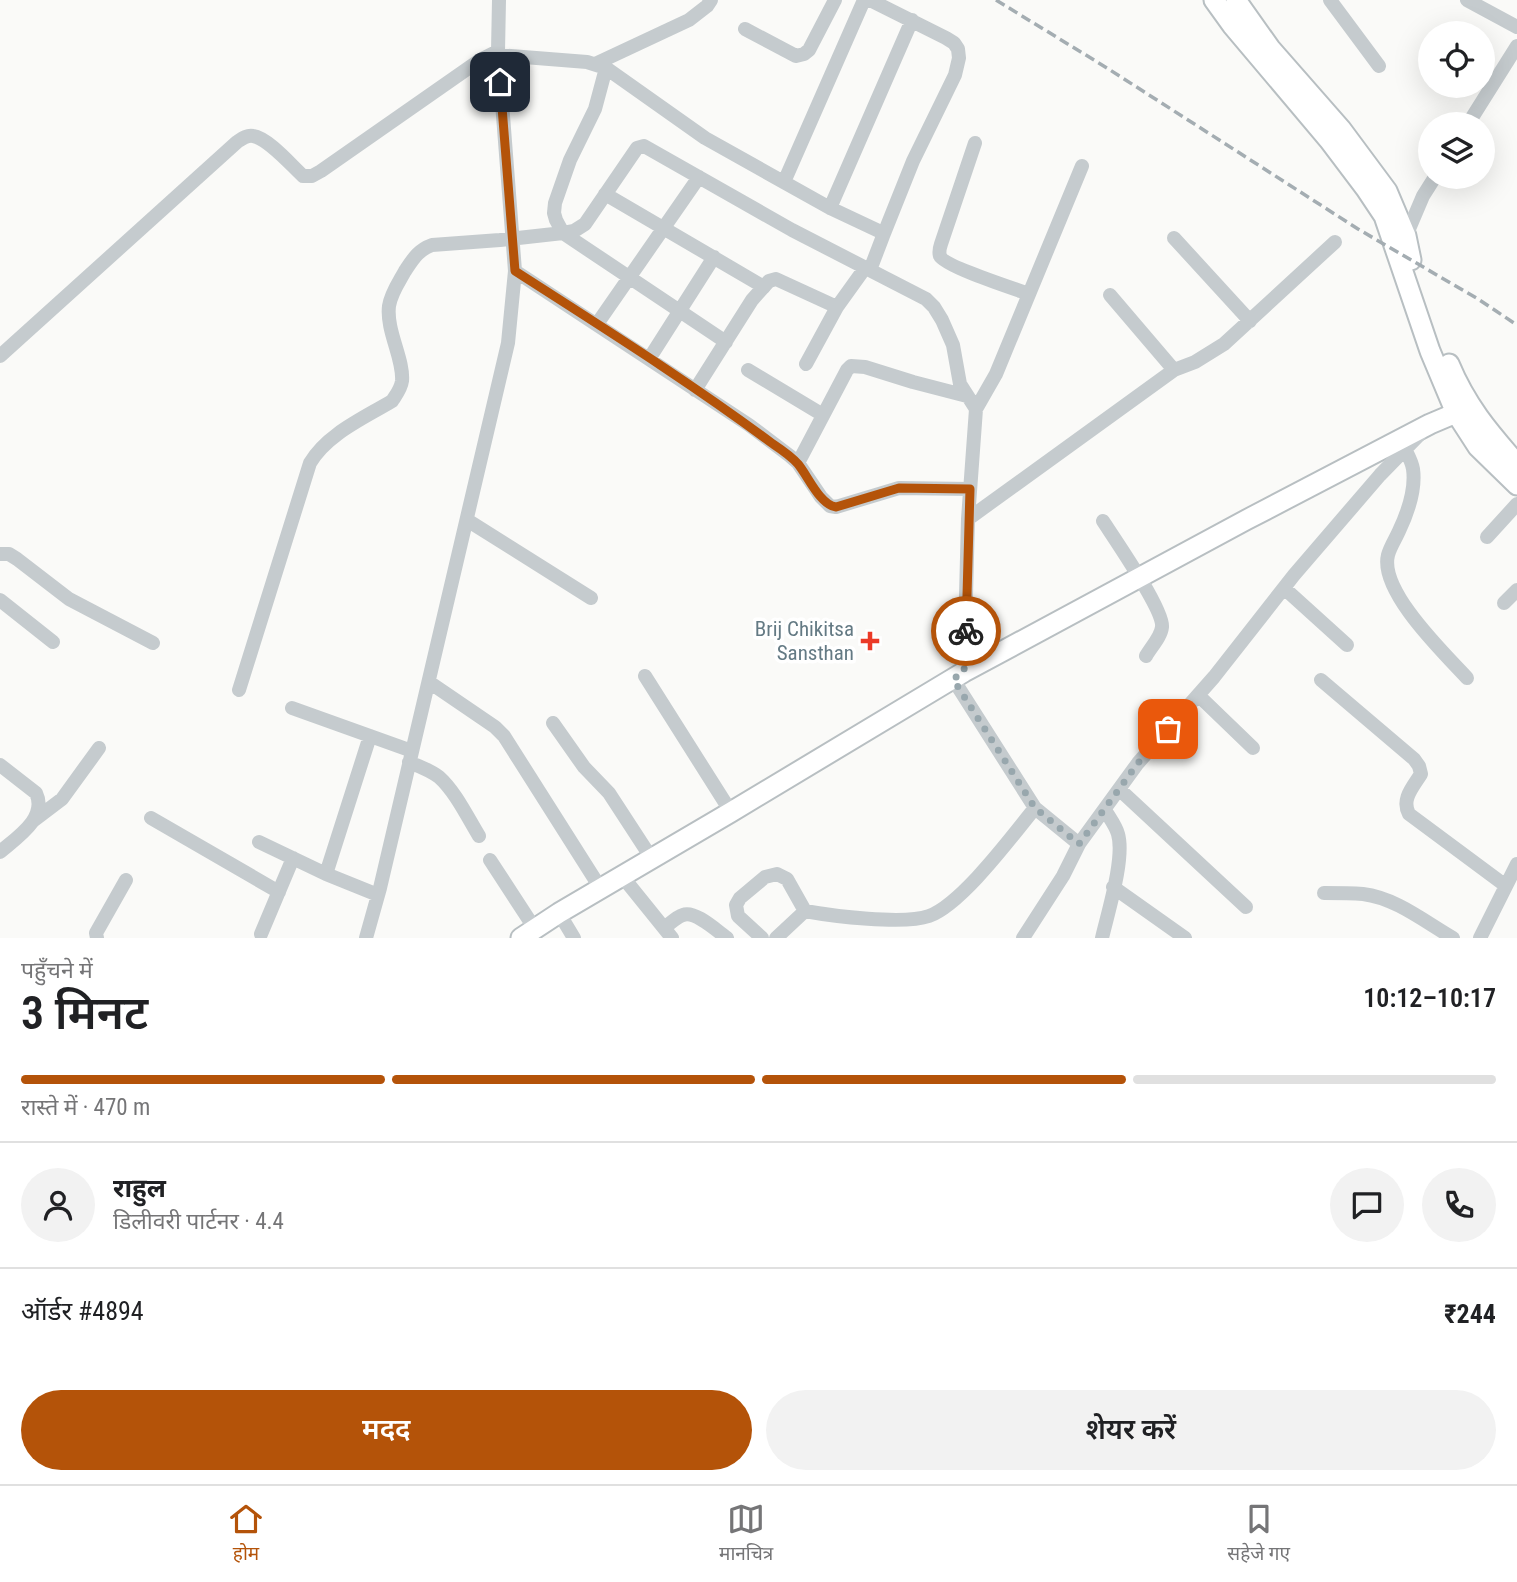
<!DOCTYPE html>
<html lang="hi">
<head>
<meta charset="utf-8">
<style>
  body { margin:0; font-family:"Roboto Condensed","Noto Sans Devanagari",sans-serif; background:#f2f2f2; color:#202124; height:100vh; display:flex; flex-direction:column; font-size:26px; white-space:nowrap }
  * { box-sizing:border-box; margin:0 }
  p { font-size:23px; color:#757577 }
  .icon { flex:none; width:38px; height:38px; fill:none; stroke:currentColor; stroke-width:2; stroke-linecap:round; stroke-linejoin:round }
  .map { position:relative; height:938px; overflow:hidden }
  .sheet { display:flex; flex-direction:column; background:#fff; flex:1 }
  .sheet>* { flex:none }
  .fabs { position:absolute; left:1418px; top:21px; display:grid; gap:14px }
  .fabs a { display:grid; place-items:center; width:77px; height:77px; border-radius:50%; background:#fff; box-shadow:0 7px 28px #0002; font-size:35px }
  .pin { position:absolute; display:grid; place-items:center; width:60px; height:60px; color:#fff; margin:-30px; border-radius:14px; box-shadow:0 4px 10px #0006 }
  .courier { position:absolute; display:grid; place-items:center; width:70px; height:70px; margin:-35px; border:5px solid #b45309; border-radius:50%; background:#fff; color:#222; box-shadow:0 2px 9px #0007 }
  .headline em { font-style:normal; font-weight:600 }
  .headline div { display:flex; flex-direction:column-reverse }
  .headline { display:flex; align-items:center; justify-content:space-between; height:119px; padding:0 21px }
  h1 { font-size:46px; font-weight:600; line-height:52px }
  .bar { display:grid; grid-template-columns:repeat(4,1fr); gap:10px 7px; align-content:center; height:84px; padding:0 21px }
  .bar i { height:9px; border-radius:5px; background:#e0e0e0 }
  .bar .active { background:#b45309 }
  .bar p { grid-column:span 4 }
  .line { display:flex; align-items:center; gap:18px; padding:0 21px; border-top:2px solid #e0e0e0 }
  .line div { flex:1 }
  .round { display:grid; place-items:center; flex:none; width:74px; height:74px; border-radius:37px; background:#f2f2f2 }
  .action { display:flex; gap:14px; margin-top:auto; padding:14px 21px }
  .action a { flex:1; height:80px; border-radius:42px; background:#b45309; color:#fff; font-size:28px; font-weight:600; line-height:80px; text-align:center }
  .action a+a { background:#f2f2f2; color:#202124 }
  .tabs { display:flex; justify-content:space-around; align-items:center; height:98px; border-top:2px solid #e0e0e0; background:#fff; font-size:19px; color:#757577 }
  .tabs a { display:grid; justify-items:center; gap:4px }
  .tabs .active { color:#b45309 }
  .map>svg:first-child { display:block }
</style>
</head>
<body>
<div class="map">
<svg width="1517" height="938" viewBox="0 0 1517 938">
  <rect width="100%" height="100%" fill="#fafaf8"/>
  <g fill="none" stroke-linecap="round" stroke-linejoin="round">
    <!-- secondary casing -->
    <g stroke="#b8bfc2" stroke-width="23">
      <path id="secondary" d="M1214,0L1232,25L1329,140L1366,189L1384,216L1430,351L1456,413L1478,447L1517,485
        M1236,0L1270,48L1341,129L1387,191L1406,236L1411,260
        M1449,364C1466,405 1488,431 1517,464
        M521,938L559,913L731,812L964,672L1246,520L1430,424L1456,413L1469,405"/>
    </g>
    <!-- street -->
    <path stroke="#c5cbce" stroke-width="14" d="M870,0L946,38L954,43L958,49L959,58L955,75L913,161L883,236
      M1330,0L1379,66
      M1467,0L1517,27
      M745,29L796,56L804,54L809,50L835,0
      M498,55L587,62L606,68L705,138L830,208L881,232L883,236L870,270
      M595,64L689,20L707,6L711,0
      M606,68L595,109L570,160L555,203L554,213L556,220L563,233L726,342
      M1468,124L1517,46
      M975,143L941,244C940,247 939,253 940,256C944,266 1015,289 1029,294
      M784,182L864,0
      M605,194L764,287
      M830,208L912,20
      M1406,236L1423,196L1435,177
      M1174,238L1250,321
      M515,271L749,425L790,456L798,463L821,497L830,506L836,507L899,488L970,489
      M1110,295L1174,370
      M597,324L699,177
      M0,356L237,142C243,138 247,135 253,136C268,138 291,165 303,176H312L321,171L480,60L498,51
      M649,359L714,257
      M806,364L837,307L865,268
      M748,370L823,415
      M695,390L752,300L769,281L776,279L837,307
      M1405,449C1408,455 1412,462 1413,469C1416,490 1408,512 1399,531C1396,538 1390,547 1388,555C1379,591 1444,653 1467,678
      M798,463L847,370L851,366L865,367L913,382L967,396
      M968,519L1174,370L1195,362L1224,344L1335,242
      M467,520L591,598
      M1103,521C1114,538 1164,610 1162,627C1161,637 1151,647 1146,656
      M1487,537L1517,504
      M0,554H9L17,559L69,599L153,643
      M1284,588L1347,645
      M0,600L53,642
      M1504,603L1517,590
      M964,672L968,519L976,409L996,374L1082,166
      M645,676L731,812
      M953,679L1035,808
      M1321,680L1414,759L1419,766L1421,774C1413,787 1401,799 1409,814L1506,886
      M429,682L495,727L504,736L601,889
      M239,690L310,463C327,434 364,418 392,401C396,395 401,389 402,381C404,359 386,331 389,306C391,293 399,282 405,271C413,259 418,250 432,245L500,240L563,233L574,231L585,224L637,148L644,146L792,230L926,299L934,307L942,320L953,345L960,384L976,409
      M1198,695L1253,748
      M292,708L412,751
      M553,723L584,767L609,793L652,859
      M409,762C419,766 430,770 439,777C455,791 468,818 479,836
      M0,765L36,793C48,818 16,838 0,852
      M1119,789L1246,907
      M151,818L279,892
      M33,821L62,799L99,748
      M259,842L326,874L378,895
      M490,860L535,929
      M326,874L370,736
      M622,876L672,938
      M1113,887L1185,938
      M1324,893C1337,893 1350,893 1363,894C1396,898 1425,922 1453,938
      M559,913L574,938
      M664,928C670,924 676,917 683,915C695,910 717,931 727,938
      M261,934L293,858
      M97,938L96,933L126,880
      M366,938L380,888L508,343L515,271L498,51L499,0
      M762,938L738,916L736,905L740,898L765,877L777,874L787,879L805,911C832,916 904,925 929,916C962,904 1012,836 1035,808L1079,844
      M776,938L805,911
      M1023,938L1063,876L1079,844L1138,763L1214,677L1294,575L1380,475L1419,435
      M1102,938C1108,912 1125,858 1118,834C1116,826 1109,817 1105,810
      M1480,938L1517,864"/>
    <!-- secondary -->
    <use href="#secondary" stroke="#fff" stroke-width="19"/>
    <!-- rail -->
    <path stroke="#a4adb2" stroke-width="3.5" stroke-dasharray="10 5" stroke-linecap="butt" d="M996,0L1107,68L1358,229L1478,299L1517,325"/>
  </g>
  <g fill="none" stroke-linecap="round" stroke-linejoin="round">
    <!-- done -->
    <path stroke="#98a7ad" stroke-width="7" stroke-dasharray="0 12.6" d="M966,631L964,672L953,679L1035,808L1079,844L1138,763L1168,729"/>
    <!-- route -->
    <path stroke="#b45309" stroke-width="9" d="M500,82L515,271C602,327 690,382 773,444C782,450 791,456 798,464C808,476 820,505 836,507L899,488L970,489L966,631"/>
  </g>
  <!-- markers -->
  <path fill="#eb3a27" stroke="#fff" stroke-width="2.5" d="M866.5 630.5h7v7h7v7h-7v7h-7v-7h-7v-7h7z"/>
  <g text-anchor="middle" stroke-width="7" stroke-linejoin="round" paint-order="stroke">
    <!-- poi labels -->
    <g font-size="21" fill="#647a84" stroke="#fff" text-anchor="end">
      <text x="854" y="636">Brij Chikitsa<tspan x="854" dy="24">Sansthan</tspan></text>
    </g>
  </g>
</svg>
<div class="fabs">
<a><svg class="icon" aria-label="locate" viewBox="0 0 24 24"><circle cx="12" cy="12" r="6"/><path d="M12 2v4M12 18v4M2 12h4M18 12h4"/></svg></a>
<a><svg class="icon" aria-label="layers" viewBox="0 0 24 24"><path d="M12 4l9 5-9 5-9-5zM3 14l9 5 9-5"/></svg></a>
</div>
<div class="pin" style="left:1168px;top:729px;background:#ea580c"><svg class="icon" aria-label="bag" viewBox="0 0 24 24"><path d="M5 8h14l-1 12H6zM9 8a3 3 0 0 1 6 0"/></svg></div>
<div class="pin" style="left:500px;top:82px;background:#1f2937"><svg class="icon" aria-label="home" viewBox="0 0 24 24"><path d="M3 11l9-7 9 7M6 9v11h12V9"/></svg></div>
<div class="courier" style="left:966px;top:631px"><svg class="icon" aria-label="bike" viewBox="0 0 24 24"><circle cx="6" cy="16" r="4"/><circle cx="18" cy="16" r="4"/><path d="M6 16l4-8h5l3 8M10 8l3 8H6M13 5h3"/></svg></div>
</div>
<section class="sheet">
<div class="headline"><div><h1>3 मिनट</h1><p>पहुँचने में</p></div><em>10:12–10:17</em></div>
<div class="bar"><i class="active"></i><i class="active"></i><i class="active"></i><i></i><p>रास्ते में · 470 m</p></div>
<div class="line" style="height:126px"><a class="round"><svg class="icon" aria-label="person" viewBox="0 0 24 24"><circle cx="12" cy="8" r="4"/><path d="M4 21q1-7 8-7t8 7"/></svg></a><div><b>राहुल</b><p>डिलीवरी पार्टनर · 4.4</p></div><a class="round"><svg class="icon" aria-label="chat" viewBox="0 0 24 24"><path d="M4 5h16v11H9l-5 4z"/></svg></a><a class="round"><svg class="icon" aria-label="phone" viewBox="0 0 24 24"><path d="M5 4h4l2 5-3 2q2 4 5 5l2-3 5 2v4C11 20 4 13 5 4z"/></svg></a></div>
<div class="line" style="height:91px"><div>ऑर्डर #4894</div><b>₹244</b></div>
<div class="action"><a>मदद</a><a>शेयर करें</a></div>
</section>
<nav class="tabs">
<a class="active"><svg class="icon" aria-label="home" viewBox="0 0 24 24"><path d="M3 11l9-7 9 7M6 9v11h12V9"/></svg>होम</a>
<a><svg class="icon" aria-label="map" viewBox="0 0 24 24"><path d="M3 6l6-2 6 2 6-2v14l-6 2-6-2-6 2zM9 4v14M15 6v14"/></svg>मानचित्र</a>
<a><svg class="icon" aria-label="saved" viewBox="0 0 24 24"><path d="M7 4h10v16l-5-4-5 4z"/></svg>सहेजे गए</a>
</nav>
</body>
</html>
